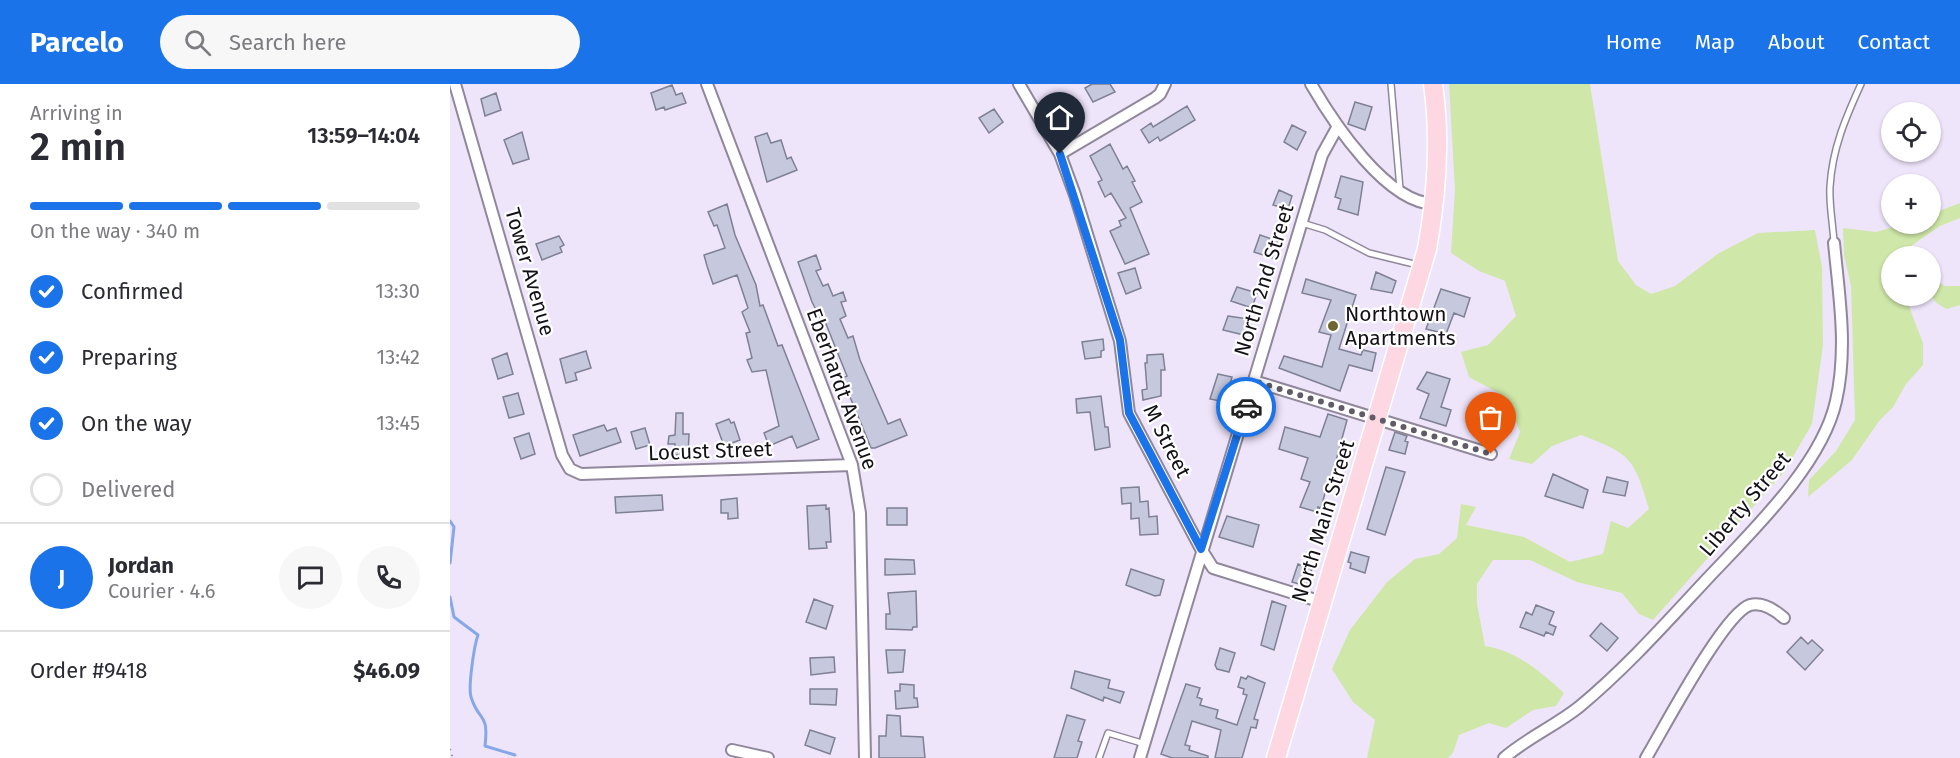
<!DOCTYPE html>
<html lang="en">
<head>
<meta charset="utf-8">
<style>
  body { margin:0; font-family:"Fira Sans",sans-serif; background:#f7f7f7; color:#2b2b33; height:100vh; display:flex; flex-direction:column; font-size:22px; white-space:nowrap }
  * { box-sizing:border-box; margin:0 }
  p { font-size:20px; color:#7c7c81 }
  .icon { flex:none; width:33px; height:33px; fill:none; stroke:currentColor; stroke-width:2; stroke-linecap:round; stroke-linejoin:round }
  .map { position:relative; flex:1; overflow:hidden }
  .side { display:flex; flex-direction:column; background:#fff; width:450px }
  .side>* { flex:none }
  .tools { position:absolute; left:1431px; top:18px; display:grid; gap:12px }
  .tools a { display:grid; place-items:center; width:60px; height:60px; border-radius:50%; background:#fff; box-shadow:0 2px 4px #0004; font-size:30px }
  .pin { position:absolute; display:grid; place-items:center; width:51px; height:51px; color:#fff; margin:-62px -26px; border-radius:50% 50% 50% 0; rotate:-45deg; box-shadow:0 0 6px #0007 }
  .pin .icon { rotate:45deg }
  .courier { position:absolute; display:grid; place-items:center; width:60px; height:60px; margin:-30px; border:4px solid #1a73e8; border-radius:50%; background:#fff; color:#222; box-shadow:0 2px 8px #0007 }
  .head em { font-style:normal; font-weight:600 }
  .head div { display:flex; flex-direction:column-reverse }
  .head { display:flex; align-items:center; justify-content:space-between; height:102px; padding:0 30px }
  h1 { font-size:39px; font-weight:600; line-height:45px }
  .bar { display:grid; grid-template-columns:repeat(4,1fr); gap:9px 6px; align-content:center; height:72px; padding:0 30px }
  .bar i { height:8px; border-radius:4px; background:#e1e1e2 }
  .bar .on { background:#1a73e8 }
  .bar p { grid-column:span 4 }
  .line { display:flex; align-items:center; gap:15px; padding:0 30px; border-top:2px solid #e1e1e2 }
  .line div { flex:1 }
  .round { display:grid; place-items:center; flex:none; width:63px; height:63px; border-radius:32px; background:#f7f7f7 }
  ol { padding:0 30px; list-style:none }
  li { display:flex; align-items:center; gap:18px; height:66px }
  li p { margin-inline-start:auto }
  li .icon { padding:6px; border-radius:50%; background:#1a73e8; color:#fff; stroke-width:4 }
  li:last-child { color:#7c7c81 }
  li i { width:33px; height:33px; border:3px solid #e1e1e2; border-radius:50% }
  header { display:flex; align-items:center; gap:36px; box-sizing:border-box; height:84px; padding:0 30px; background:#1a73e8; color:#fff }
  header strong { font-size:28px }
  nav { display:flex; gap:33px; margin-inline-start:auto; font-size:21px }
  .search { width:420px; height:54px; background:#f7f7f7; display:flex; align-items:center; gap:15px; box-sizing:border-box; padding:0 21px; border-radius:33px; color:#7c7c81; font-size:22px }
  main { display:flex; flex:1; min-height:0 }
  .map>svg:first-child { display:block }
</style>
</head>
<body>
<header>
<strong>Parcelo</strong>
<div class="search"><svg class="icon" aria-label="search" viewBox="0 0 24 24"><circle cx="10" cy="10" r="6"/><path d="M15 15l6 6"/></svg>Search here</div>
<nav><a>Home</a><a>Map</a><a>About</a><a>Contact</a></nav>
</header>
<main>
<section class="side">
<div class="head"><div><h1>2 min</h1><p>Arriving in</p></div><em>13:59–14:04</em></div>
<div class="bar"><i class="on"></i><i class="on"></i><i class="on"></i><i></i><p>On the way · 340 m</p></div>
<ol>
<li><svg class="icon" aria-label="check" viewBox="0 0 24 24"><path d="M5 12l5 5 9-10"/></svg>Confirmed<p>13:30</p></li>
<li><svg class="icon" aria-label="check" viewBox="0 0 24 24"><path d="M5 12l5 5 9-10"/></svg>Preparing<p>13:42</p></li>
<li><svg class="icon" aria-label="check" viewBox="0 0 24 24"><path d="M5 12l5 5 9-10"/></svg>On the way<p>13:45</p></li>
<li><i></i>Delivered</li>
</ol>
<div class="line" style="height:108px"><b class="round" style="background:#1a73e8;color:#fff">J</b><div><b>Jordan</b><p>Courier · 4.6</p></div><a class="round"><svg class="icon" aria-label="chat" viewBox="0 0 24 24"><path d="M4 5h16v11H9l-5 4z"/></svg></a><a class="round"><svg class="icon" aria-label="phone" viewBox="0 0 24 24"><path d="M5 4h4l2 5-3 2q2 4 5 5l2-3 5 2v4C11 20 4 13 5 4z"/></svg></a></div>
<div class="line" style="height:78px"><div>Order #9418</div><b>$46.09</b></div>
</section>
<div class="map">
<svg width="1510" height="674" viewBox="0 0 1510 674">
  <rect width="100%" height="100%" fill="#efe5fb"/>
  <!-- green -->
  <path fill="#cfe7a8" d="M999,0H1140L1168,177L1186,201L1201,210L1225,202L1269,169L1308,149L1365,146L1372,183L1373,261L1362,340L1334,388L1203,536L1189,530L1172,509L1127,498L1080,476H1043L1027,500V520L1035,562C1067,567 1091,588 1114,609L1106,622L1083,626L1056,644L1039,639L1009,651L1003,669L998,674H917L925,636L903,618L882,585L900,546L937,498L965,475L989,470L1007,454L1011,420L1026,423L1016,441L1074,453L1120,478L1153,470L1161,437L1178,444L1199,425C1184,374 1181,370 1131,351L1102,362L1082,380L1059,375L1070,348L1056,313L1019,293L1011,268L1038,261L1066,232L1055,197L1029,187L1001,169L1005,106Z
    M1510,119V134L1490,142L1458,164L1457,172H1442V212H1455L1473,259V281L1456,300L1443,323L1429,337L1402,376L1358,413L1359,396L1386,367L1405,336L1401,202L1394,171L1393,144L1426,148L1454,140H1480L1481,130Z
    M1484,192L1494,202H1510V221L1497,225C1481,217 1480,213 1480,194Z"/>
  <g fill="none" stroke-linecap="round" stroke-linejoin="round">
    <!-- stream -->
    <path stroke="#86a8e8" stroke-width="3" d="M0,437L4,443L0,479
      M0,513L4,533L28,551C24,562 18,603 21,613C29,639 39,627 35,662L65,671"/>
  </g>
  <!-- building -->
  <path fill="#c6c8de" stroke="#7e8094" stroke-width="1.5" d="M642,0H660L665,8L643,18L635,4Z
    M222,1L226,11L232,9L236,19L215,26L214,23L206,26L201,9Z
    M46,9L51,26L35,32L31,15Z
    M905,18L922,23L915,46L898,40Z
    M737,22L745,36L710,57L708,53L699,59L691,46L701,39L703,43Z
    M544,25L553,38L539,49L529,34Z
    M616,28L623,45L615,50L606,34Z
    M842,41L856,48L847,66L834,58Z
    M72,48L79,75L63,80L54,56Z
    M317,49L321,59L331,56L337,75L341,73L347,86L317,98L305,53Z
    M660,60L673,85L677,82L685,97L682,98L692,118L680,124L699,170L675,180L660,147L671,142L669,137L676,134L661,109L655,113L648,98L652,96L640,72Z
    M891,92L913,98L908,131L888,125L891,115L885,113Z
    M829,106L842,112L838,125L823,121Z
    M277,120L285,151L306,201L310,222L313,221L328,262L332,261L369,355L347,364L342,352L319,362L314,349L329,342L316,286L302,288L297,276L302,274L296,249L300,248L292,228L298,224L287,191L263,200L257,182L254,171L275,164L267,141L264,142L258,128Z
    M810,151L828,157L822,174L804,168Z
    M109,152L114,161L110,163L112,168L92,176L86,160Z
    M366,171L371,185L366,187L373,202L378,200L383,212L393,208L396,217L391,218L396,232L390,235L398,254L403,252L410,276L438,340L450,335L457,351L425,364H421L410,337L392,294L397,292L376,240L374,241L362,218L348,178Z
    M685,184L691,204L676,210L668,189Z
    M926,188L946,197L942,209L921,205Z
    M856,195L906,211L889,265L911,271L913,266L926,269L922,287L899,281L890,307L829,284L834,272L872,283L881,251L869,248L881,216L852,209Z
    M787,203L807,209L802,224L781,217Z
    M991,205L1020,214L1014,233L1004,229L996,250L976,245Z
    M778,232L799,235L794,251L773,246Z
    M653,255L654,266L651,267V273L635,275L632,258Z
    M136,267L141,284L125,289L127,296L116,299L110,275Z
    M57,269L63,290L48,295L42,275Z
    M713,270L715,286H711V312L693,316L692,306L697,305L695,279H697V271Z
    M977,288L1000,295L991,323L1001,326L996,342L970,334L979,310L967,305Z
    M768,290L782,293L775,318L760,315Z
    M68,309L74,330L59,334L53,313Z
    M651,312L655,343H658L660,363L645,366L640,328L627,329L626,315Z
    M226,329H233V350H239L238,371H225V360H218L219,352L225,351Z
    M878,330L897,336L880,399L878,398L871,424L868,423L867,428L850,423L860,398L851,395L858,374L829,365L835,343L870,353Z
    M279,335L281,339L284,338L290,356L274,362L266,340Z
    M154,341L157,347L166,344L171,358L130,372L123,351Z
    M195,344L200,361L186,365L181,348Z
    M945,348L957,352L955,357L958,358L955,370L939,366Z
    M79,349L85,370L71,375L64,354Z
    M936,383L955,388L935,451L917,445Z
    M1103,390L1138,406L1133,424L1095,412Z
    M1157,393L1178,398L1175,412L1153,408Z
    M689,403L690,418L698,417L699,433L707,432L708,450L690,451L689,434L681,435V419L672,420L671,404Z
    M212,411L213,426L166,429L165,413Z
    M287,414L288,434L278,435V429H271V416Z
    M376,421V425L379,424L381,458H376L377,464L359,465L357,422Z
    M437,424H457V441H437Z
    M777,432L809,441L803,463L769,453Z
    M901,468L919,473L915,489L900,484L901,479L898,478Z
    M435,475L464,476L465,490L435,491Z
    M848,480L862,485L856,502L842,498Z
    M681,485L714,496L710,511L705,512L676,501Z
    M466,507L467,543H463L462,546L436,545V530H440L438,509Z
    M364,515L383,522L376,545L356,538Z
    M822,517L836,522L824,566L811,561Z
    M1086,521L1104,528L1099,540L1106,543L1103,551L1096,548L1094,552L1070,543L1076,528L1082,531Z
    M1151,539L1168,554L1157,567L1140,552Z
    M1351,553L1358,560L1362,556L1373,566L1355,586L1337,568Z
    M770,564L785,569L779,588L767,585L765,581Z
    M436,566H455L453,588L438,589Z
    M384,573L385,588L361,591L360,574Z
    M625,587L660,596L658,604L674,608L670,619L654,613L653,617L621,604Z
    M798,592L815,599L804,635L808,636L806,644L801,643L792,674H765L771,646L742,637L735,661L740,662L739,666L758,672V674H722L711,670L736,600L750,604L747,613L752,615L750,621L768,626L766,634L787,641L797,611L793,610L794,605L788,603L791,593L796,595Z
    M450,600L464,601V614H467L468,623L446,625L445,607H450Z
    M360,605H387L386,621L360,620Z
    M437,631L450,632L451,652L473,653L475,674H429V652H436Z
    M617,631L635,636L628,657L632,658L627,674H604Z
    M360,646L385,654L380,670L355,661Z"/>
  <g fill="none" stroke-linecap="round" stroke-linejoin="round">
    <!-- service casing -->
    <g stroke="#90879b" stroke-width="8">
      <path id="service" d="M941,0L950,105
        M852,139L875,146L919,169L968,181
        M1384,159C1383,140 1379,121 1380,103C1382,65 1396,33 1411,0
        M649,674L658,649L695,660"/>
    </g>
    <!-- minor casing -->
    <g stroke="#90879b" stroke-width="14">
      <path id="minor" d="M5,0L112,371L120,385L131,390L402,381
        M257,0L402,381L410,429L415,674
        M569,0L610,70L625,111L670,257L679,329L751,465L763,484L872,518
        M861,0C883,38 937,120 985,120
        M610,70L705,14L710,10L715,0
        M804,297L1041,370
        M282,666L318,674
        M690,674L872,71L888,42
        M1054,674C1077,654 1105,642 1129,623C1175,585 1216,539 1257,495C1301,448 1372,381 1386,317C1398,265 1389,211 1384,159
        M1196,674C1213,646 1274,529 1300,521C1312,518 1325,526 1334,534"/>
    </g>
    <!-- primary casing -->
    <g stroke="#fff" stroke-width="21">
      <path id="primary" d="M826,674L977,165C987,110 991,56 983,0"/>
    </g>
    <!-- path -->
    <path stroke="#9c95a5" stroke-width="2" stroke-dasharray="1.5 4.5" stroke-linecap="butt" d="M0,665L3,674"/>
    <!-- service -->
    <use href="#service" stroke="#fff" stroke-width="5"/>
    <!-- minor -->
    <use href="#minor" stroke="#fff" stroke-width="10"/>
    <!-- primary -->
    <use href="#primary" stroke="#fdd8e3" stroke-width="18"/>
  </g>
  <g fill="none" stroke-linecap="round" stroke-linejoin="round">
    <!-- done -->
    <path stroke="#605b67" stroke-width="6" stroke-dasharray="0 10.8" d="M796,323L804,297L1041,370"/>
    <!-- route -->
    <path stroke="#1a73e8" stroke-width="8" d="M610,70L670,256L679,329L751,465L796,323"/>
  </g>
  <!-- markers -->
  <circle fill="#6e6531" stroke="#fff" stroke-width="2" cx="883" cy="242" r="6"/>
  <g text-anchor="middle" stroke-width="4.5" stroke-linejoin="round" paint-order="stroke">
    <!-- street labels -->
    <g font-size="21" fill="#131017" stroke="#fff">
      <text transform="translate(80 188) rotate(74)" y="7">Tower Avenue</text>
      <text transform="translate(814 196) rotate(-73)" y="7">North 2nd Street</text>
      <text transform="translate(392 305) rotate(70)" y="7">Eberhardt Avenue</text>
      <text transform="translate(717 357) rotate(63)" y="7">M Street</text>
      <text transform="translate(260 367) rotate(-2)" y="7">Locust Street</text>
      <text transform="translate(1295 420) rotate(-50)" y="7">Liberty Street</text>
      <text transform="translate(873 437) rotate(-73)" y="7">North Main Street</text>
    </g>
    <!-- poi labels -->
    <g font-size="21" fill="#131017" stroke="#fff" text-anchor="start">
      <text x="895" y="237">Northtown<tspan x="895" dy="24">Apartments</tspan></text>
    </g>
  </g>
</svg>
<div class="tools">
<a><svg class="icon" aria-label="locate" viewBox="0 0 24 24"><circle cx="12" cy="12" r="6"/><path d="M12 2v4M12 18v4M2 12h4M18 12h4"/></svg></a>
<a>+</a>
<a>−</a>
</div>
<div class="pin" style="left:1041px;top:370px;background:#ea580c"><svg class="icon" aria-label="bag" viewBox="0 0 24 24"><path d="M5 8h14l-1 12H6zM9 8a3 3 0 0 1 6 0"/></svg></div>
<div class="pin" style="left:610px;top:70px;background:#1f2937"><svg class="icon" aria-label="home" viewBox="0 0 24 24"><path d="M3 11l9-7 9 7M6 9v11h12V9"/></svg></div>
<div class="courier" style="left:796px;top:323px"><svg class="icon" aria-label="car" viewBox="0 0 24 24"><path d="M5 17H2v-5l4-1 3-4h7l3 4 3 1v5h-3M9 17h6M6 11h13"/><circle cx="7" cy="17" r="2"/><circle cx="17" cy="17" r="2"/></svg></div>
</div>
</main>
</body>
</html>
